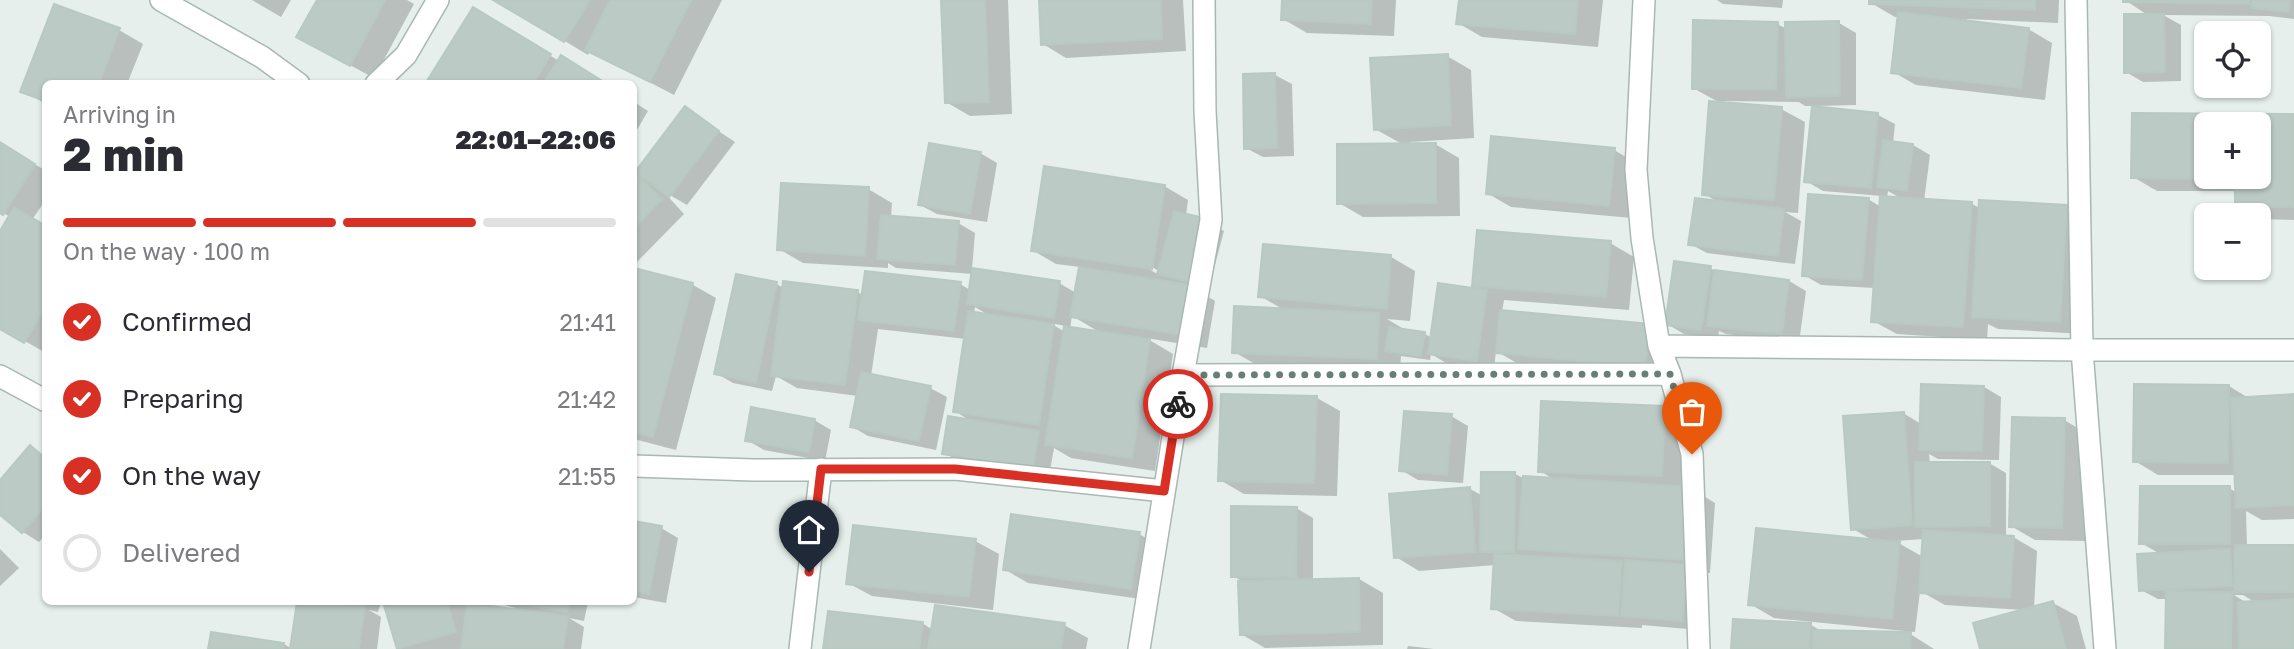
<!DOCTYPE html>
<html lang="en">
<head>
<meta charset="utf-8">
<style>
  body { margin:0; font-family:"Golos Text",sans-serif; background:#f7f7f7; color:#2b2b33; height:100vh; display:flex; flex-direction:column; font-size:26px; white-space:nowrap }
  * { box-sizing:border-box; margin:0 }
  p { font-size:23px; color:#7c7c81 }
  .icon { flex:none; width:38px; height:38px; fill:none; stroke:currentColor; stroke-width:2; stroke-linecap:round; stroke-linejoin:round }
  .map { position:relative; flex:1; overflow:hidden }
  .drawer { position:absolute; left:42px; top:80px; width:595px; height:525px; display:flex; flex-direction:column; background:#fff; border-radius:10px; box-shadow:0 2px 5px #0004 }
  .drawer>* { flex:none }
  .controls { position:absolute; left:2194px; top:21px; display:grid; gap:14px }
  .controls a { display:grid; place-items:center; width:77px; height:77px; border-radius:10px; background:#fff; box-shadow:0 2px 5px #0004; font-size:35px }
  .pin { position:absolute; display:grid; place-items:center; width:60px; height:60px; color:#fff; margin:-72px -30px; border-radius:50% 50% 50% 0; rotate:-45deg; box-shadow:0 0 7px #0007 }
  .pin .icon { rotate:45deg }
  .courier { position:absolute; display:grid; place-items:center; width:70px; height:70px; margin:-35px; border:5px solid #d93025; border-radius:50%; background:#fff; color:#222; box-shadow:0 2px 9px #0007 }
  .summary em { font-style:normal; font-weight:800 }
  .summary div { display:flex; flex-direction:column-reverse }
  .summary { display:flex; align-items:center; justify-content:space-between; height:119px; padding:0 21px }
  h1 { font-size:46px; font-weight:800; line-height:52px }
  .bar { display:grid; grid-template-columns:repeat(4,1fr); gap:10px 7px; align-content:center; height:84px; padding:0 21px }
  .bar i { height:9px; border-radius:5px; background:#e1e1e2 }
  .bar .on { background:#d93025 }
  .bar p { grid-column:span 4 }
  ol { padding:0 21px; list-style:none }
  li { display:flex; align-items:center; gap:21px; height:77px }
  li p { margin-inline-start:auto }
  li .icon { padding:7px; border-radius:50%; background:#d93025; color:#fff; stroke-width:4 }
  li:last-child { color:#7c7c81 }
  li i { width:38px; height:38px; border:4px solid #e1e1e2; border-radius:50% }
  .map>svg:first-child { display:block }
</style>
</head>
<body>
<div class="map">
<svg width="2294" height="649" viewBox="0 0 2294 649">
  <rect width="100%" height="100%" fill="#e6efeb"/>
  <!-- shadow -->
  <path fill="#0003" fill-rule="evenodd" d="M252,0H291L281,17Z
    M319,0H407L414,4L374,78L322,50Z
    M497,0H722L674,95L590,51L588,55Z
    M943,0H1008L1012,114L970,116L946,102Z
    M1041,0H1183L1186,51L1066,58L1043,44Z
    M1284,0H1396L1394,36L1307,33L1283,19Z
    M1460,0H1603L1598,47L1482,37L1458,23Z
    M1717,0H1783L1782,8L1723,4Z
    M1871,0H2059L2058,23L1967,19V22L2028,29L2052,43L2045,100L1916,85L1893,72L1899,17H1895L1871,3Z
    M2125,0H2294V19L2269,16L2163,15L2181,25V81L2143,82L2126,72L2149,16Z
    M497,23L559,61L605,84H435Z
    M1839,23L1856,33V105L1814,106V108L1878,115L1895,124L1893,143L1913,145L1930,155L1924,201L1972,204L1980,208L2067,206L2090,220L2083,334L1998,329L1988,324L1987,340L1897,334L1873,321L1875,288L1821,285L1804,275L1868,199L1881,207L1882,196L1823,191L1806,181L1813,106H1805L1799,102L1724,101V104L1781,109L1805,122L1798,213L1785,212L1801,221L1795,264L1707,253L1690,244L1720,203L1704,194L1722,104L1693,88L1777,24L1787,29ZM1888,191L1902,199L1887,198Z
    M119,30L143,44L127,84H46V104L23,91Z
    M1447,56L1471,70L1474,138L1410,142V145L1435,144L1459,158L1460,216L1363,217L1339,203L1404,145L1375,129Z
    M1275,75L1292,84L1294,156L1263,157L1246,148Z
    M634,102L648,111L634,135Z
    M685,109L735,142L687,205L663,191L684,214L634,265V172L636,174Z
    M2134,114L2294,115V220L2260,219L2259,215H2253L2237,206V191H2157L2133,177ZM2207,124H2259V177H2207Z
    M0,143L46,171V199L32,220L46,228V353L0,327V234L10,217L0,211Z
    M1614,150L1638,164L1632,218L1511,207L1487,193Z
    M980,153L997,163L987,222L937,214L920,205Z
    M1164,186L1188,200L1186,215L1207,221L1224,231L1208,291L1194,288L1215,301L1207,348L1146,338L1173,354L1155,471L1071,458L1054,448L1049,476L961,462L944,453L972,422L955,411L966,339L878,329L871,376L930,388L947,397L936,450L868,436L851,426L858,396L797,388L776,376L772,391L733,383L716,373L776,284L784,288L857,292L863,295L960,284L970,290L973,274L896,268L888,263V268L803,263L779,249L868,189L892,203L891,217L958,223L975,233L972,269L1059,283L1076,293L1080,267L1056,264L1032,250ZM1145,263L1159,271V275L1144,266ZM975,307L990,316L974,314ZM1072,316L1084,323L1101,333L1070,329ZM1050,323L1066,326L1065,332Z
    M1610,243L1634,257L1629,310L1504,300L1502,312L1649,326L1669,379L1522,366L1496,351L1494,369L1446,363L1431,354L1430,360L1401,356L1400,372L1257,365L1234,352L1284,310L1260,296L1391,257L1415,271L1410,321L1387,319L1402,328V331L1425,334L1432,338L1485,292L1474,285Z
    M1710,268L1718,273L1789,281L1806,291L1799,343L1726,334L1719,331L1718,339L1684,334L1667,324Z
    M634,270L693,285L716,298L676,450L634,439Z
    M2229,386L2250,399L2294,396V519L2262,520L2246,511L2247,547H2294V649H2167L2168,599H2158L2141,590L2162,555L2141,543L2229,488L2237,493V475H2158L2135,461ZM2234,595H2243L2256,603H2247Z
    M1984,387L2001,397L1999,460L1938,459L1929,454L1930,464L1989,463L2006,473V537H2013L2037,551L2034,608L2053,603L2077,616L2086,649H1982L2023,610L1945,605L1920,591L1915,632L1774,618L1750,604L1874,541L1853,529L1903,413L1921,424ZM1924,539L1923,557L1895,541Z
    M1317,398L1340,411L1337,496L1244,494L1220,480Z
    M1665,408L1688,421L1692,489L1715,503L1710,573L1696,572L1699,630L1642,625V628L1516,621L1493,608L1495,565L1419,571L1396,557L1470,489L1483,496L1515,474L1525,479L1555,480L1540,471Z
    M1451,416L1468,426L1463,483L1418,480L1401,470Z
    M814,420L831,430L825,461L764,450L747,440Z
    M2064,420L2088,434L2086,541L2035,540L2011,526Z
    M30,448L46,457V534L39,542L23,532L0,512V482Z
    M1296,508L1313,518V581L1359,579L1383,593V645L1265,648L1241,634L1240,580L1233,576Z
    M634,523L661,528L678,538L666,603L634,597Z
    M1139,534L1163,548L1155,601L1028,583L1004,569Z
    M975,541L999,554L993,610L872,596L848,583Z
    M0,549L19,568L0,586Z
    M299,602H322L350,606L351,604L345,602H381L378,612L369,610L381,617L377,649H210L212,634L284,644L292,649Z
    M384,602H466L467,605L514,611L515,608L495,602H588L584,621L569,618L584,627L581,649H399Z
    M922,623L933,630L1064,625L1088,638L1086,649H825Z
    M1811,625L1823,632H1907L1934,649H1733Z
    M1408,646L1434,649H1407Z"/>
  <!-- building -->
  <path fill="#bbcac4" stroke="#b8c9c2" stroke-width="2" fill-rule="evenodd" d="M317,0H385L350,66L296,37Z
    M493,0H590L564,42Z
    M610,0H691L650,82L585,50Z
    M941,0H985L989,102L945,103Z
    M1039,0H1161L1162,39L1041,45Z
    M1282,0H1372L1371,24L1281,20Z
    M1459,0H1578L1575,34L1456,24Z
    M1869,0H2035V10L1869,4Z
    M2123,0H2249V4L2123,2Z
    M2252,0H2290L2289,12L2251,8Z
    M54,4L120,28L99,84H46V101L20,92Z
    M473,7L551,54L533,84H432L427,81Z
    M1898,12L2029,28L2021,88L1891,73Z
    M2124,14H2164L2165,72L2124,73Z
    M1693,20L1778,22L1776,89H1692Z
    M1839,21L1840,96L1786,97L1785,22Z
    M1448,54L1451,125L1374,130L1370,58Z
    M561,55L607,84H543Z
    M1275,73L1277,148L1244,149L1243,74Z
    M1709,101L1782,107L1774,200L1702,195Z
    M685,106L719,131L669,197L635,172Z
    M1812,106L1878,113L1871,188L1804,182Z
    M2132,113L2294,114V207H2235V179L2131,178ZM2207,124H2259V177H2207Z
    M1491,136L1615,148L1609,206L1486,194Z
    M1883,140L1913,144L1907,191L1877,187Z
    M0,142L35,164L3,215L0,213Z
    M929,143L981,152L970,214L918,205Z
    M1436,143V203L1337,204V144Z
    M1044,166L1165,185L1152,269L1031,251Z
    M634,172L662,199L634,228Z
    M781,183L869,187L865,256L777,250Z
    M1808,194L1869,198L1862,280L1802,276Z
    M1880,196L1972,202L1963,327L1871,322Z
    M1695,198L1784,209L1778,256L1688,245Z
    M1979,200L2067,205L2060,322L1972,317Z
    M14,207L46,226V306L24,343L0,329V231Z
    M1174,211L1208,219L1191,282L1157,274Z
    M881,215L959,221L955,265L877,259Z
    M1477,230L1611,241L1606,297L1472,286Z
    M1263,244L1391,255L1387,309L1258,297Z
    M1674,261L1711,266L1701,330L1665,325Z
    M1079,267L1191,285L1184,335L1070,317Z
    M634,268L693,283L653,437L634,432Z
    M972,268L1060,281L1054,318L967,304Z
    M1714,270L1789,280L1782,334L1707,326Z
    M865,271L961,282L954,331L858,320Z
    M736,274L777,282L756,383L714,374Z
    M783,281L858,290L845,385L771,376Z
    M1438,283L1487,290L1477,361L1428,354Z
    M1234,306L1379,313L1377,359L1232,353Z
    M1500,310L1650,324L1645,367L1496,353Z
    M968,311L1054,324L1039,425L953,412Z
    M1064,326L1150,339L1132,458L1045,445Z
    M1389,327L1425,332L1421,356L1385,351Z
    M861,372L931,386L919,441L850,427Z
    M1921,384L1984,386L1982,451L1919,450Z
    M2134,384L2229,385L2228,463L2133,462Z
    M1221,394L1317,396L1314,483L1218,481Z
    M2294,394V505L2236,508L2231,398Z
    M1541,401L1665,406L1662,476L1538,472Z
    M751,407L815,419L809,452L745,441Z
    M1404,411L1452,414L1447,475L1399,471Z
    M1904,412L1912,525L1851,530L1843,416Z
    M948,416L1039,431L1033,468L942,454Z
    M2012,417L2065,418L2062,528L2009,527Z
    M30,445L46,459V511L43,508L22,533L0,515V480Z
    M1915,462H1990V526L1915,527Z
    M1481,472H1515L1514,552H1480Z
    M1523,476L1692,487L1687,560L1518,549Z
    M2140,486H2230V544H2139Z
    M1470,487L1475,552L1394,558L1389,494Z
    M1231,506L1297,507L1296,578L1231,577Z
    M1011,514L1140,532L1131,589L1003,570Z
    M634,521L662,526L649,594L634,591Z
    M853,525L976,539L969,597L846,584Z
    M1756,528L1900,542L1892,619L1748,605Z
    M1923,530L2014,536L2010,598L1919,593Z
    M2235,545H2294V592H2234Z
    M2230,549L2232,586L2139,591L2137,554Z
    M1494,554L1622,561L1618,616L1491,609Z
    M1625,560L1687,565L1682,621L1621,616Z
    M1359,578L1360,632L1240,635L1238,581Z
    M2166,591L2232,592L2231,649H2165Z
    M2294,599V649H2239L2238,602Z
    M2053,601L2066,649H1980L1973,623Z
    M297,602H335L365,606L359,649H290Z
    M383,602H447L456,632L397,649Z
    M512,602H569L567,612Z
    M467,603L568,616L563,649H461Z
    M935,605L1065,623L1061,649H928Z
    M828,611L923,622L919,649H823Z
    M1733,619L1811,623L1810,649H1731Z
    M1813,630L1911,632L1910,649H1813Z
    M211,632L284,643L283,649H208Z"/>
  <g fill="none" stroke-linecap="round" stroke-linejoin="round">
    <!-- minor casing -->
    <g stroke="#a8b8b2" stroke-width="24">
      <path id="minor" d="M161,0L262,57L299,84
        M1644,0L1636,170L1642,238L1659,346L1670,374L1692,454L1699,649
        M2076,0L2082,350L2105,649
        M376,84L406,55L438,0
        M1659,346L2082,350H2294
        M1183,375L1670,374
        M0,376L46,401
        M634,466L753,470L955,469L1164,491
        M800,649L821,469
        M1139,649L1183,375L1211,220L1205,111L1204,0"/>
    </g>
    <!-- minor -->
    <use href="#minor" stroke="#fff" stroke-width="21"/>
  </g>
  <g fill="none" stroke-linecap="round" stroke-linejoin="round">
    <!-- done -->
    <path stroke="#687f78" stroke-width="7" stroke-dasharray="0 12.6" d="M1178,404L1183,375L1670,374L1692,454"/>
    <!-- route -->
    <path stroke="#d93025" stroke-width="9" d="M809,572L821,469H955L1164,491L1178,404"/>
  </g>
</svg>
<div class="controls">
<a><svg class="icon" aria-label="locate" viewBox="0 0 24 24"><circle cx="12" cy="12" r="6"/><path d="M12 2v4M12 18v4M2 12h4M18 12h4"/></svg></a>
<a>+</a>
<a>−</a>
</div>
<div class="pin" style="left:1692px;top:454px;background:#ea580c"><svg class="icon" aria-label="bag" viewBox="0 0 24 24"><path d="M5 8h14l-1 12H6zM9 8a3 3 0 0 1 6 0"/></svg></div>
<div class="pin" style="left:809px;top:572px;background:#1f2937"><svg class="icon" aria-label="home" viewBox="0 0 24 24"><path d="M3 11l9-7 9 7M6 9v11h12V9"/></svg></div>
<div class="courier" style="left:1178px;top:404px"><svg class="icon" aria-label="bike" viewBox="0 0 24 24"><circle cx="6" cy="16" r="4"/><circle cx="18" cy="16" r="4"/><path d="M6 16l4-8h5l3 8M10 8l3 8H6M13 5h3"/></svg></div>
<section class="drawer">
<div class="summary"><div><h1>2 min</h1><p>Arriving in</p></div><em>22:01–22:06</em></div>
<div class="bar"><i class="on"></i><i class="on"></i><i class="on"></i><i></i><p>On the way · 100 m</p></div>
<ol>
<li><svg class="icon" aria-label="check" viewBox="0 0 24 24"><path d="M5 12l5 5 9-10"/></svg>Confirmed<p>21:41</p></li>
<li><svg class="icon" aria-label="check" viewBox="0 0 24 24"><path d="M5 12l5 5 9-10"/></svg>Preparing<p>21:42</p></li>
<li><svg class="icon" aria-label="check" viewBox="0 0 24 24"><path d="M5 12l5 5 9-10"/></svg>On the way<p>21:55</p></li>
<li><i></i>Delivered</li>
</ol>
</section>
</div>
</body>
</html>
